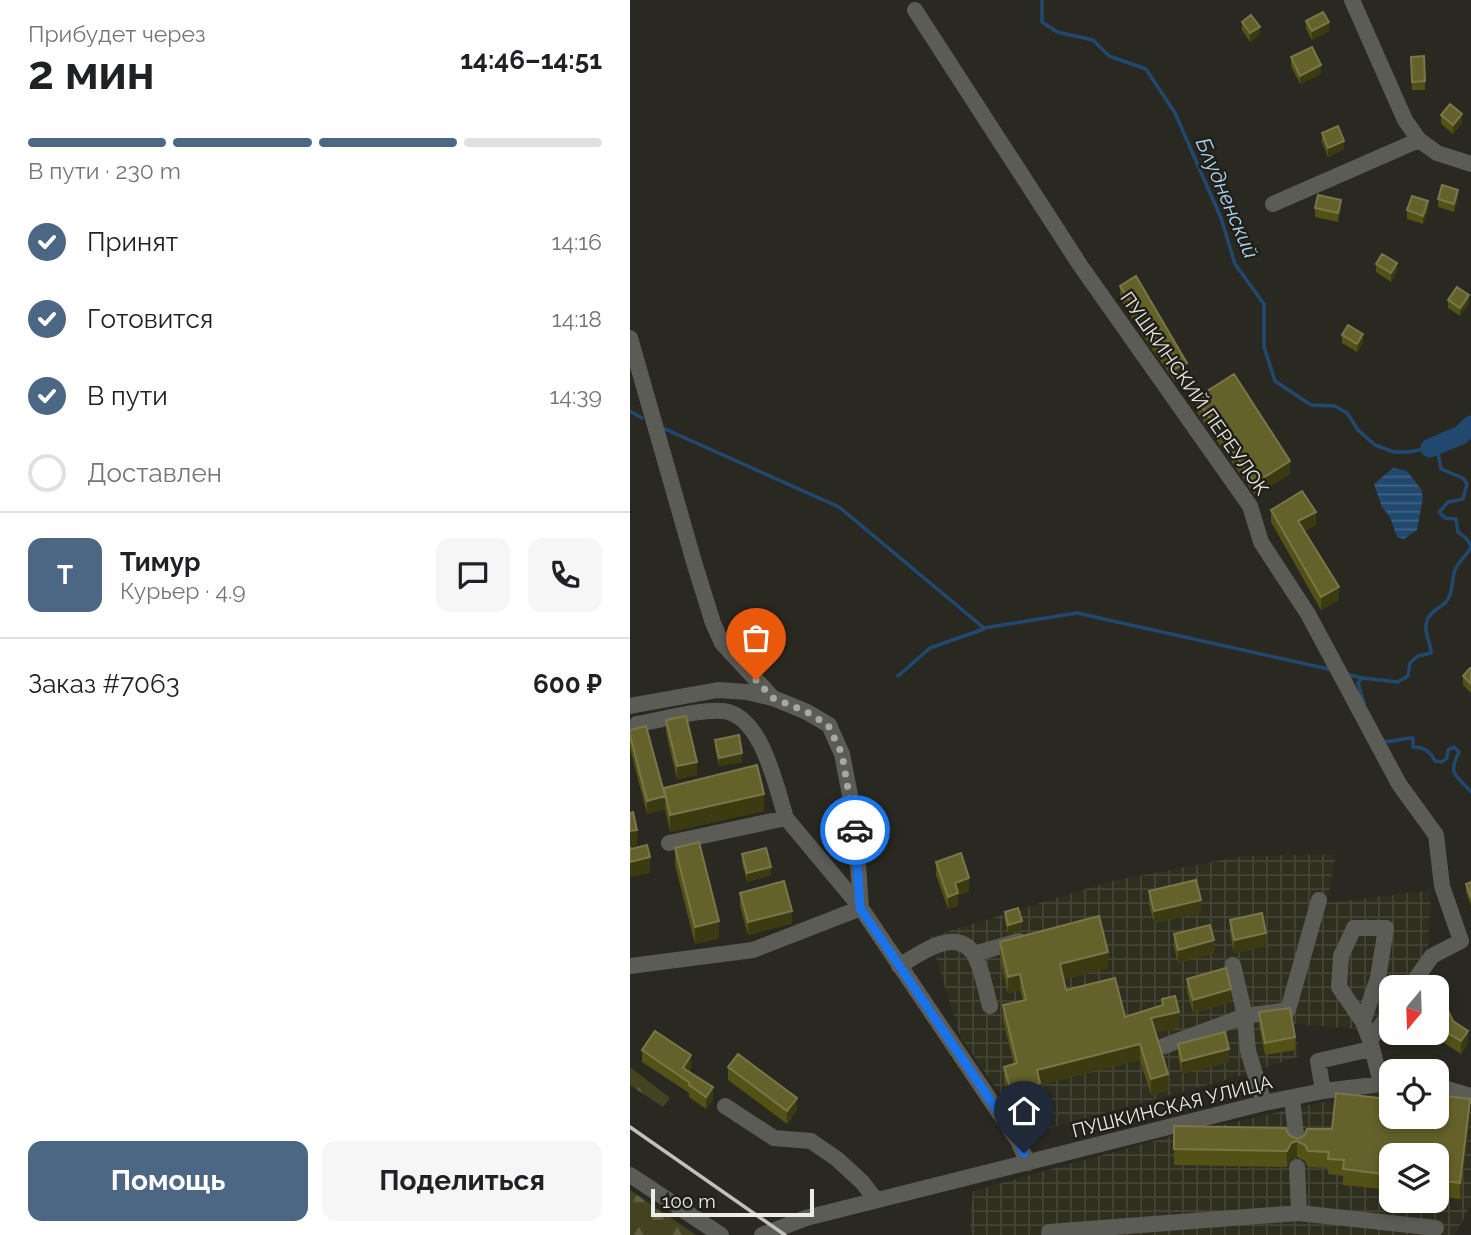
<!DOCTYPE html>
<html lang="ru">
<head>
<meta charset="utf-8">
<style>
  body { margin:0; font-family:Raleway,sans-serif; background:#f6f6f6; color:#202124; height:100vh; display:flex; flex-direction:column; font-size:26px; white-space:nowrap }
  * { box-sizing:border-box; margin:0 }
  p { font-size:23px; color:#757577 }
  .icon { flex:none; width:38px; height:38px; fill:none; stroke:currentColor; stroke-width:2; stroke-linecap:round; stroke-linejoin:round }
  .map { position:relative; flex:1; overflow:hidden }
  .side { display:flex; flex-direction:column; background:#fff; width:630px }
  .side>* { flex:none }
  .needle { width:46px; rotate:199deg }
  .buttons { position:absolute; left:749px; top:975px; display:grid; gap:14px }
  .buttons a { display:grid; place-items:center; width:70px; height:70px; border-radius:14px; background:#fff; box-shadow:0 4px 10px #0003; font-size:35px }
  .scale { position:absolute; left:21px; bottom:18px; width:163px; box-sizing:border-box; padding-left:7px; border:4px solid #ecece7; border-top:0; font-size:19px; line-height:24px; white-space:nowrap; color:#ecece7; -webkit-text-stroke:5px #202018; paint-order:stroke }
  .pin { position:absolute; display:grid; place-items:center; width:60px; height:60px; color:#fff; margin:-72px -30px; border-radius:50% 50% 50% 0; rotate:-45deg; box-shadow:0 0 7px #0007 }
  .pin .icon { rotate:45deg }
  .courier { position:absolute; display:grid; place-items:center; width:70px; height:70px; margin:-35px; border:5px solid #1a73e8; border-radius:50%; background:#fff; color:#222; box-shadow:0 2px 9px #0007 }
  .headline em { font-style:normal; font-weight:700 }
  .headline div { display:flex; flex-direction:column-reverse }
  .headline { display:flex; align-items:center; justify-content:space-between; height:119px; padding:0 28px }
  h1 { font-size:46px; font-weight:700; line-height:52px }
  .bar { display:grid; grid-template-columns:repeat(4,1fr); gap:10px 7px; align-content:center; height:84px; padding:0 28px }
  .bar i { height:9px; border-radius:5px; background:#e0e0e0 }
  .bar .on { background:#4b6784 }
  .bar p { grid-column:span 4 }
  .line { display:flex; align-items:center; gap:18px; padding:0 28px; border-top:2px solid #e0e0e0 }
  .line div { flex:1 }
  .round { display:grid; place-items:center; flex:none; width:74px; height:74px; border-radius:14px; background:#f6f6f6 }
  ol { padding:0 28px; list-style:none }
  li { display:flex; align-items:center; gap:21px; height:77px }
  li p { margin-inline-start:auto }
  li .icon { padding:7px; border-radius:50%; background:#4b6784; color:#fff; stroke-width:4 }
  li:last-child { color:#757577 }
  li i { width:38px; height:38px; border:4px solid #e0e0e0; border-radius:50% }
  .cta { display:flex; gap:14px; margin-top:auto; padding:14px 28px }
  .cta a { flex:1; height:80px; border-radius:14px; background:#4b6784; color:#fff; font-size:28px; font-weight:700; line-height:80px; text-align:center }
  .cta a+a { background:#f6f6f6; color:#202124 }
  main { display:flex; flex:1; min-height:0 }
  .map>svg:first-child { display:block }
</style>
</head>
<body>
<main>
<section class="side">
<div class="headline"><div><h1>2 мин</h1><p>Прибудет через</p></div><em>14:46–14:51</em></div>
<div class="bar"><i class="on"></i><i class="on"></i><i class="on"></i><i></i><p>В пути · 230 m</p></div>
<ol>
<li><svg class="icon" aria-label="check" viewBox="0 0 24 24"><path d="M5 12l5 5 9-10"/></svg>Принят<p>14:16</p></li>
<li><svg class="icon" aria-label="check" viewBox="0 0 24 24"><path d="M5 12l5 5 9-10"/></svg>Готовится<p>14:18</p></li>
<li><svg class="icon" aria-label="check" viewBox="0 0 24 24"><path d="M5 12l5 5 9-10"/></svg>В пути<p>14:39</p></li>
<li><i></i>Доставлен</li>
</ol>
<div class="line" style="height:126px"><b class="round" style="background:#4b6784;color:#fff">Т</b><div><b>Тимур</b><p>Курьер · 4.9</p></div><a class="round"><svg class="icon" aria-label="chat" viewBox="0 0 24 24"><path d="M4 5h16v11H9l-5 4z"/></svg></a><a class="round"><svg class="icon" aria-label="phone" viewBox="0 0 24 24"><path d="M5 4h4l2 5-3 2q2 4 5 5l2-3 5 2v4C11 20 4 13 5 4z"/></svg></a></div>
<div class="line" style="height:91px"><div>Заказ #7063</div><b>600 ₽</b></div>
<div class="cta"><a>Помощь</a><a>Поделиться</a></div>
</section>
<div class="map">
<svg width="841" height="1235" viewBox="0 0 841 1235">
  <defs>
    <pattern id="industrial-grid" width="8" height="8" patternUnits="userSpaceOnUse" patternTransform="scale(1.75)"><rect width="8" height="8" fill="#2f2f20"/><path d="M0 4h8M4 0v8" fill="none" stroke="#434336"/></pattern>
    <pattern id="forest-firs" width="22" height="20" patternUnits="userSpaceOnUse" patternTransform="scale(1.75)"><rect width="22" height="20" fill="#444321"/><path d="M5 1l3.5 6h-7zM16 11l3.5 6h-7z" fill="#5f5e41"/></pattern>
    <pattern id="water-rules" width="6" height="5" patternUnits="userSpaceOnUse" patternTransform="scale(1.75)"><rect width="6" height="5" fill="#21496f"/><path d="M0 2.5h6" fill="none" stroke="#416384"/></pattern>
  </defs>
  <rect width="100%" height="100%" fill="#292921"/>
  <!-- industrial -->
  <path fill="url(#industrial-grid)" fill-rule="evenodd" d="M706,854L697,903L801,890L798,949L773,987H761V1005L752,1020L728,1029L663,1024L670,1056L610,1076L397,1134L330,1036L300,937L482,881L613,856Z
    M755,1092L761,1093V1116H807L811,1097L841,1106V1204L825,1235H342L340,1228L343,1191L542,1136L684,1104ZM761,1155H807V1200H761Z"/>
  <!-- forest -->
  <path fill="url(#forest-firs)" d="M0,1067L40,1098L33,1107L0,1085Z
    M0,1190L66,1235H0Z"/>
  <!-- water -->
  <path fill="url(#water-rules)" d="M763,468L777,471L791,489L793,498L787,530L774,539L767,537L760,517L752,507L744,484Z"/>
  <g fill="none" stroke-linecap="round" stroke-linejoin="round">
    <!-- stream -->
    <path stroke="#21496f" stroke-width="3.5" d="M412,0V22L427,32L463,40L479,56L516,69L545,113L591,218L605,264L634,304V347L645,381L681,405L705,406L717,413L728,430L745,445L764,452H778L800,448L808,453L811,469L833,478L837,484L833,499L818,502L809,512L815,518L826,519L828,532L837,539L841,546
      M0,411L12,418
      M35,429L209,507L354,628L447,613L698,669
      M716,674L732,678
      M268,676L300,648L354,629
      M734,703L728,683L732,678L768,682L778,676L780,663L788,656L801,653C801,641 793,633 797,621C799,612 810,608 816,602C824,592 821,581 825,570C828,562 837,555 841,547
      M751,741C762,744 773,737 783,738V747C794,747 800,751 805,761L812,762L817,758L818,750L824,747L829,752C817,776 827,775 841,792"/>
    <!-- river -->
    <path stroke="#21496f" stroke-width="19" d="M800,448L831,435L841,425"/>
    <!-- minor -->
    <path stroke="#5c5c57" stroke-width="16" d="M722,0L775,120L789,140L807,153L841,164
      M285,10L450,265L620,506L631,542L678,614L769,784L806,835L812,886L831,941L802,956L780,987
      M643,204L789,140
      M0,338L64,562L83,623L92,643L143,698L177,712L199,725L212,754L225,821L231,908L388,1141L398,1163
      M0,706L88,690L117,692L142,698
      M7,724C31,720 70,709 93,711C132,715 146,787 156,818
      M344,954L389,941
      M603,965L615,1016L618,1051L634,1103
      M0,966L123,950L231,908L156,818L39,843
      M269,966C288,955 325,926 343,953C351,964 356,992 360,1006
      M733,1022L748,978L756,928H724L711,956L709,987L733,1022L740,1040
      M534,1046L615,1016L658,1010L689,900
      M751,1083L740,1040L761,1012
      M807,1086L841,1096
      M693,1091L688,1061L741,1049
      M662,1098L667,1144
      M95,1106L144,1138L181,1141L207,1159L232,1182L246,1200
      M667,1167L669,1213
      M0,1175L91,1235
      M419,1232L669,1213L806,1228
      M132,1235L176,1218L634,1103L693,1091L761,1083"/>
    <!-- rail -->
    <path stroke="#c1c1bb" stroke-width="3.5" d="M0,1127L155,1235"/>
  </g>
  <!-- wall -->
  <path fill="#535115" d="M676,21L699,31L682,40L676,29Z
    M612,22L630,35L620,42L612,30Z
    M661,57L691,74L670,84L661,66Z
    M781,57L795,81V90H782Z
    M811,115L832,123L823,134L811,124Z
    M692,133L714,149L698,157L692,142Z
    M828,198L824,212L808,207V199Z
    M685,208L711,209L708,222L685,217Z
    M777,210H798L793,224L777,219Z
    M746,264L767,272L761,282L746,272Z
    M490,286L557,375L545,382L513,336L490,298Z
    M818,300L839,303L830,316L818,308Z
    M712,335L733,343L727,352L712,343Z
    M566,398L660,474L625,495L566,411Z
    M641,510L686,525L674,531L709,600L691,610L641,522Z
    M841,668V693L833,685V676Z
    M36,720L67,775L47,779L36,733Z
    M0,730L34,793V788L134,811L40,832L35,809L17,814L0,748Z
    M85,740L112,762L89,766L85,748Z
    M45,848L89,938L65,944L45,865Z
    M112,854L141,875L117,882L112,863Z
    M306,862L339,891L328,895V906L318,909L306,875Z
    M841,882V906L836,892V884Z
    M519,891L571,913L524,923L519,904Z
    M110,893L162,923L118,935L110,906Z
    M375,912L392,930L378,934L375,921Z
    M600,920L636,946L604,953L600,932Z
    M544,934L584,953L548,963L544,947Z
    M370,942L478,968L433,979L436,990L495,1017L532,1006V999L549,1028L525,1032L538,1090L521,1095L510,1060L410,1085V1099L381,1107L374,1082V1067L384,1064L373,1021V1005L393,1001L390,990L378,993L370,958Z
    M557,979L601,1002L563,1013L557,992Z
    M807,1006L823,1021L838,1043L831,1054L813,1042L807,1030Z
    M629,1012L665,1037V1050L635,1055L629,1025Z
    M548,1044L599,1062L552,1074L548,1057Z
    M12,1050L61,1067L59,1072L83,1099L76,1109L59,1097V1093L12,1062Z
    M98,1067L167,1110L157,1124L98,1080Z
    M840,1115L830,1199L807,1196V1155H761V1190L713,1185V1176L698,1174V1168L678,1167L675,1161L667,1157L661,1159L657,1167L544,1165V1126L659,1135L667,1139L702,1129Z"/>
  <!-- shaded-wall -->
  <path fill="#3c3a10" d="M699,22V31L682,40V31Z
    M630,27V35L620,42V33Z
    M691,65V74L670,84V76Z
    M832,114V123L823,134V125Z
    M714,141V149L698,157V148Z
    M828,190V198L824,212V204Z
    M711,200V209L708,222V213Z
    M798,201V210L793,224V216Z
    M767,263V272L761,282V273Z
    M839,295V303L830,316V308Z
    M733,334V343L727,352V344Z
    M557,363V375L545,382V369Z
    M660,461V474L625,495V483Z
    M686,512V525L668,534V521Z
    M709,587V600L691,610V597Z
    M112,753V762L89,766V758Z
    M67,762V775L47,779V766Z
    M134,794V811L40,832V815Z
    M35,796V809L17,814V801Z
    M7,830V845L0,847V831Z
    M20,857V873L0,877V862Z
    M141,867V875L117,882V873Z
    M339,878V891L328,895V906L318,909V897L325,883Z
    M571,900V913L524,923V911Z
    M162,911V923L118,935V922Z
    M89,921V938L65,944V927Z
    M392,921V930L378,934V925Z
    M636,933V946L604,953V940Z
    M584,940V953L548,963V950Z
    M478,952V968L430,980V964Z
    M390,974V990L378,993V977Z
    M601,989V1002L563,1013V1000Z
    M549,1012V1028L521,1033V1018Z
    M838,1031V1043L831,1054V1041Z
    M510,1044V1060L410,1085V1099L381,1107V1091L407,1070Z
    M599,1049V1062L552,1074V1061Z
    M61,1055V1067L54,1078L53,1068Z
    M538,1074V1090L521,1095V1079Z
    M83,1087V1099L76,1109V1097Z
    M167,1098V1110L157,1124V1111Z
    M840,1099V1115L830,1199V1183Z
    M667,1141V1157L661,1159L657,1167V1151L661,1143Z"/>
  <!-- building -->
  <path fill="#64612b" stroke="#797749" stroke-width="2" d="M693,12L699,22L682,31L676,21Z
    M621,15L630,27L620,33L612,22Z
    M682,47L691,65L670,76L661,57Z
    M794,56L795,81L782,82L781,57Z
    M820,104L832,114L823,125L811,115Z
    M708,126L714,141L698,148L692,133Z
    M812,185L828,190L824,204L808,199Z
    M688,195L711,200L708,213L685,208Z
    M782,196L798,201L793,216L777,210Z
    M752,254L767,263L761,273L746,264Z
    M506,276L557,363L545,369L513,324L490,286Z
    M827,287L839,295L830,308L818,300Z
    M718,325L733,334L727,344L712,335Z
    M604,374L660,461L625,483L566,398Z
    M672,491L686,512L668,521L709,587L691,597L641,510Z
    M840,668H841V684L833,676Z
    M56,716L67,762L47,766L36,720Z
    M16,726L35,796L17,801L0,735V730Z
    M109,735L112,753L89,758L85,740Z
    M127,765L134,794L40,815L34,788Z
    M3,812L7,830L0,831V813Z
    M69,842L89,921L65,927L45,848Z
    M17,845L20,857L0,862V847L1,849Z
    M136,848L141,867L117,873L112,854Z
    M331,853L339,878L325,883L328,893L318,897L306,862Z
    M566,880L571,900L524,911L519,891Z
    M154,881L162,911L118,922L110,893Z
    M841,882V898L836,884Z
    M388,908L392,921L378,925L375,912Z
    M632,913L636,933L604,940L600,920Z
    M469,916L478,952L430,964L436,990L485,978L495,1017L533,1005L532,999L545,996L549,1012L521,1018L538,1074L521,1079L510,1044L407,1070L410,1083L381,1091L374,1067L387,1063L373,1005L396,1000L390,974L378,977L370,942Z
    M580,925L584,940L548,950L544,934Z
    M596,968L601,989L563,1000L557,979Z
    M814,1002L823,1021L838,1031L831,1041L813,1030L807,1018V1006Z
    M660,1008L665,1037L635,1043L629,1012Z
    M25,1031L61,1055L53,1068L83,1087L76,1097L59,1085L60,1083L12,1050Z
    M595,1032L599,1049L552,1061L548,1044Z
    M108,1054L167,1098L157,1111L98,1067Z
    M759,1089L761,1090V1116H807V1095L840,1099L830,1183L807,1180V1155H761V1175L713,1169L714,1160L698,1159L699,1152L678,1151L675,1145L667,1141L661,1143L657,1151L544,1149V1126L656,1128L659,1135L667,1139L674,1136L677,1129H702L706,1093L758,1099Z"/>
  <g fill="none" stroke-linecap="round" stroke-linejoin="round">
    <!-- done -->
    <path stroke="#a8a8a2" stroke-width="7" stroke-dasharray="0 12.6" d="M126,680L143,698L177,712L198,725L212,754L225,830"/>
    <!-- route -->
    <path stroke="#1a73e8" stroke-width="9" d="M225,830L230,908L388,1141L394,1153"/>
  </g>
  <g text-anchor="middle" stroke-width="5" stroke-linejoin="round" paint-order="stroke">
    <!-- street labels -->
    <g font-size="19" fill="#ecece7" stroke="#202018">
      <text transform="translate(565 393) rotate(55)" y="7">ПУШКИНСКИЙ ПЕРЕУЛОК</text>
      <text transform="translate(542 1106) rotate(-14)" y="7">ПУШКИНСКАЯ УЛИЦА</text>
    </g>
    <!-- water labels -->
    <g font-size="21" font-style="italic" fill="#afd4f9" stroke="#202018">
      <text transform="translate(597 198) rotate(67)" y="7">Блудненский</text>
    </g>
  </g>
</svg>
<div class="buttons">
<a><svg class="needle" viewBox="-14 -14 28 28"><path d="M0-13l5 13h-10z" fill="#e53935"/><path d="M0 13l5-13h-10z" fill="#757577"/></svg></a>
<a><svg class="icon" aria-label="locate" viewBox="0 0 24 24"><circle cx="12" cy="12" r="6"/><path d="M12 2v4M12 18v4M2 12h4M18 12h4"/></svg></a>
<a><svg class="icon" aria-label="layers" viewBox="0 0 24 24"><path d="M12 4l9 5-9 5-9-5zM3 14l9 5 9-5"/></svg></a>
</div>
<div class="scale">100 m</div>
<div class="pin" style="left:126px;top:680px;background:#ea580c"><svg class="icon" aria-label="bag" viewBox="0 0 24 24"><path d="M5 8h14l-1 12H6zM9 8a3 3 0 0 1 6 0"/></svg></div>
<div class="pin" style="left:394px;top:1153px;background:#1f2937"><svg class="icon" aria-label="home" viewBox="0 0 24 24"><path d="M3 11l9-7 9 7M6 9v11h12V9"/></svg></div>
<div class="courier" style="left:225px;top:830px"><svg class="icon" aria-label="car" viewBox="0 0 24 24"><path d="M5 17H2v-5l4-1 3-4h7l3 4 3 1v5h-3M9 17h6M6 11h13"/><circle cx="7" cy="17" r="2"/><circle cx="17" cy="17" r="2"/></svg></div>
</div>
</main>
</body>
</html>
